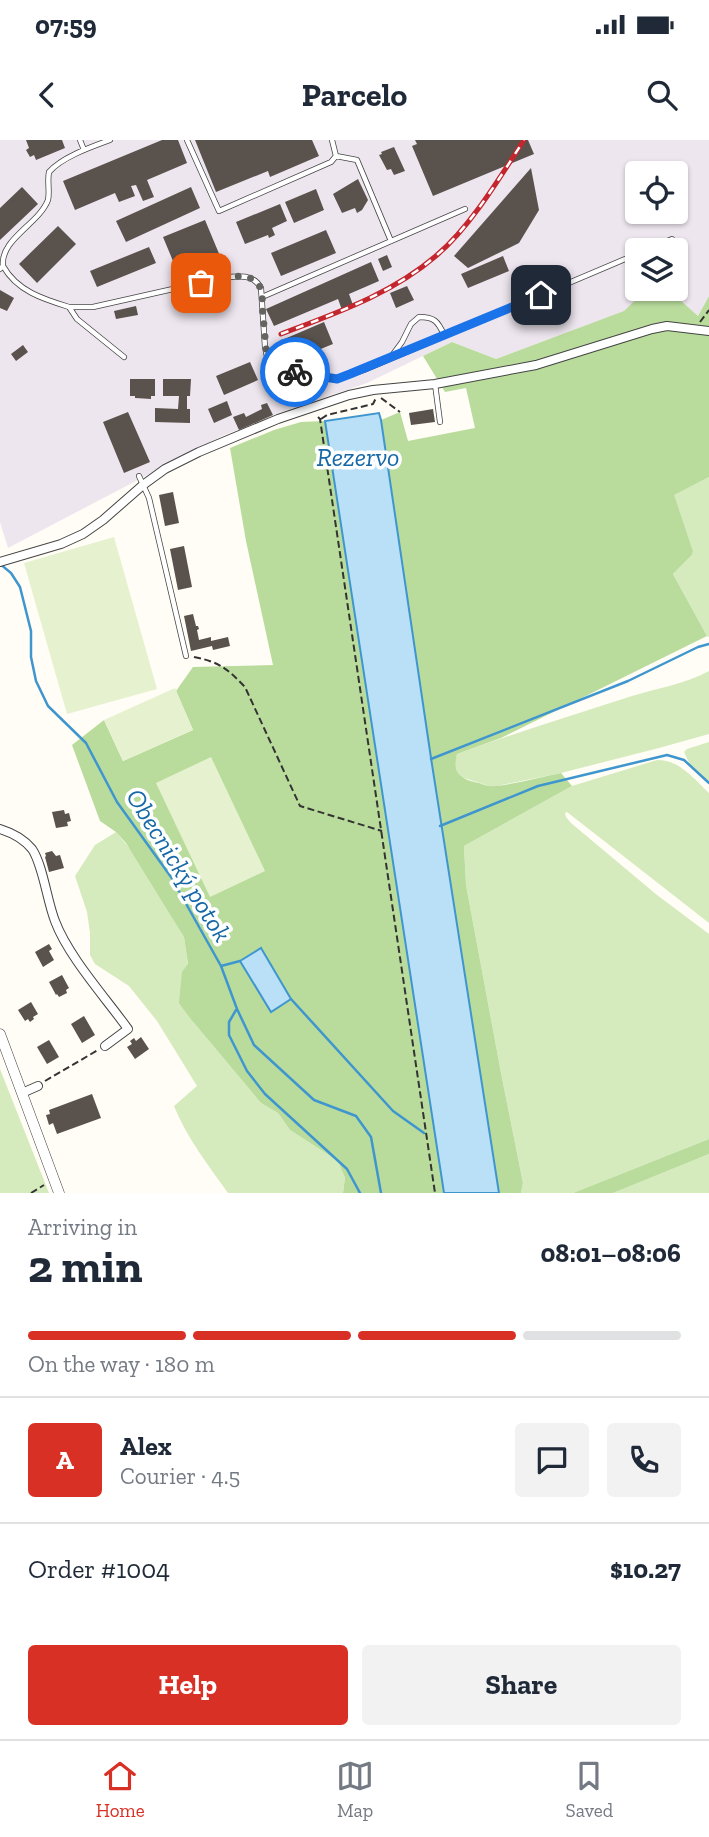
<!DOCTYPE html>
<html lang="en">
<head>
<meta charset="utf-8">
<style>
  body { margin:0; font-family:"Zilla Slab",serif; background:#f2f2f3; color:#1f2937; height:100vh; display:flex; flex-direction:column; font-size:26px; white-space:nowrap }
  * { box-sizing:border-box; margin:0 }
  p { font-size:23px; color:#747a83 }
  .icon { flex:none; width:38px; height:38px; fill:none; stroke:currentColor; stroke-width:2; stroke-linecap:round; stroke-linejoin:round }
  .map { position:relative; height:1053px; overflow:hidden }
  .sheet { display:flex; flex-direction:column; background:#fff; flex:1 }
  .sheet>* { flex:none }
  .tools { position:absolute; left:625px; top:21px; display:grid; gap:14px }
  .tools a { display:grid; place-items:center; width:63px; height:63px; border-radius:7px; background:#fff; box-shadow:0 2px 5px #0004; font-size:35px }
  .pin { position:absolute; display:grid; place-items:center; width:60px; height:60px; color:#fff; margin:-30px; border-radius:14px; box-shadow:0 4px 10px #0006 }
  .courier { position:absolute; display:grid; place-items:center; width:70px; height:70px; margin:-35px; border:5px solid #1a73e8; border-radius:50%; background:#fff; color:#222; box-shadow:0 2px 9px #0007 }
  .headline em { font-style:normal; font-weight:700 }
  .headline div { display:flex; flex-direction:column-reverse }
  .headline { display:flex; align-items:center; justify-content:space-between; height:119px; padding:0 28px }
  h1 { font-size:46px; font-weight:700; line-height:52px }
  .bar { display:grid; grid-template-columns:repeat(4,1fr); gap:10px 7px; align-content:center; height:84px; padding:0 28px }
  .bar i { height:9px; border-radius:5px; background:#e0e1e3 }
  .bar .current { background:#d93025 }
  .bar p { grid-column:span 4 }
  .line { display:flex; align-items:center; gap:18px; padding:0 28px; border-top:2px solid #e0e1e3 }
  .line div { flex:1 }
  .round { display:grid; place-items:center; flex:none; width:74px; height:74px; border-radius:7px; background:#f2f2f3 }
  .cta { display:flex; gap:14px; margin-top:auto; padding:14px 28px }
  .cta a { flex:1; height:80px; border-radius:7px; background:#d93025; color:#fff; font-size:28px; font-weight:700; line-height:80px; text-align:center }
  .cta a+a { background:#f2f2f3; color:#1f2937 }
  .status { display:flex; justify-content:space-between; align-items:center; height:49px; padding:0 35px; background:#fff; direction:ltr }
  .status svg { height:19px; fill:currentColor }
  header { display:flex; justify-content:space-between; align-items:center; height:91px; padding:0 28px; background:#fff; font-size:32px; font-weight:700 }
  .tab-bar { display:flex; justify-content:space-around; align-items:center; height:98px; border-top:2px solid #e0e1e3; background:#fff; font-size:19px; color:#747a83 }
  .tab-bar a { display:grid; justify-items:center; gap:4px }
  .tab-bar .current { color:#d93025 }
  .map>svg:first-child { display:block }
</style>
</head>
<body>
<div class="status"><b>07:59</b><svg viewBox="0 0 49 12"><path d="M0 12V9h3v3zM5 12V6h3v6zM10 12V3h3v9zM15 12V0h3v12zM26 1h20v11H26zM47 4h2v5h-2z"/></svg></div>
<header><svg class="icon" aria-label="back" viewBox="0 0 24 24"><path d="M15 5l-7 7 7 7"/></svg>Parcelo<svg class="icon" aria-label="search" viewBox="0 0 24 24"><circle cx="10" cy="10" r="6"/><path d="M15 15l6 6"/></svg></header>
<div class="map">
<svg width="709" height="1053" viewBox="0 0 709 1053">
  <rect width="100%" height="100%" fill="#fffdf5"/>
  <!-- industrial -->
  <path fill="#eee6ef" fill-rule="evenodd" d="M0,0H709V156L698,176L668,149H676V110H637V149H647L625,171L496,219L452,202L367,243L273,275L220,297L8,408L0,382ZM637,33H676V72H637Z"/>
  <!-- green -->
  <path fill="#d5ebbd" d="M709,337V497L707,496L673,434L692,415L693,411L673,355Z
    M709,531V594L659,608L561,633L492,647L461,637L457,632L455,622L457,614C515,593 573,575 632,556C658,548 685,544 709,531Z
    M709,602V643L691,627L684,612L687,609Z
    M657,620C680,620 693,638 709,653V783L567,672L565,673L566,677L571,683L657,755L709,794V999L573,1053H521L523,1043L501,933L466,745L464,706L572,646Z
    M116,692L136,716L184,797L188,825L180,863L189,877L261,963L278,973L290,990L338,1021L345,1038L343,1053H228C208,1025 187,998 174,966L197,946L157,881L129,846L95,824L90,815V793L87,772L75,736L95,705Z
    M0,929L49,1053H0Z
    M709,1014V1053H613L620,1050Z"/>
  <!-- forest -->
  <path fill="#b9dc9c" d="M647,149H668L698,176L709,156V337L674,355L693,411L692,415L673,434L707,496L501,598L457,614C452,634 461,639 479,643C484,645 490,647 495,646C517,644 540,637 561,633L572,646L464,706L466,745L501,933L523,1043L521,1053H499L431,618L381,280L400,272L408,301L475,288L466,248L445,252L423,216L452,202L496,219L624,171Z
    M325,281L444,1053H343L345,1038L338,1021L290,990L278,973L261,963L189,877L179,863L182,832L188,824L184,797L126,703L116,692L100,681L72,605L104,580L123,621L193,590L176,551L193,527L273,525L246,401L230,308L274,290L301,282Z
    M709,999V1014L613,1053H573Z"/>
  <!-- pitch -->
  <path fill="#e6f2cf" d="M114,397L157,549L67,574L24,423Z
    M175,548L193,590L123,621L104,580Z
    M211,617L265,731L210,757L156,643Z"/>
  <!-- water -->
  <path fill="#b9e0f7" stroke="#3f96cf" stroke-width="2" d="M379,273L381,280L431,618L499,1053H444L325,281Z
    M261,808L291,859L271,872L240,821Z"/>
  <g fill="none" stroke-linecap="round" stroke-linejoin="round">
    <!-- stream -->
    <path stroke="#3f96cf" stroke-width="2.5" d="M0,424L11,433L20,447L31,491V517L36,541L48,566L86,603L117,662L171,737L221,826L237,869L254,905L314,960L356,976L371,997L381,1053
      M431,619L628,541L698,507L709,504
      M440,686L538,646L667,615L684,620L709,643
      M221,826L240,821
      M291,859L393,971L424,993
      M236,870L229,882V895L247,931L265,954L347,1029L360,1053"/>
  </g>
  <!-- building -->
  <path fill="#5a524d" d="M26,0H62L65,8L36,20L34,15L30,17L26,10L29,8Z
    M162,0H178L187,23L147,40L154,57L143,61L136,45L131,46L135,56L119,62L115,53L75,70L63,41Z
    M195,0H312L319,16L270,37L268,31L216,52Z
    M415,0H528L534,14L433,56L412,6L417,4Z
    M394,7L405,31L394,35L391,29L387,30L379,15L382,14L381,12Z
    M531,28L539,70L519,103L468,128L454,116Z
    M358,39L368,60L362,70L357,73L355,68L342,73L333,54Z
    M22,47L38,64L0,100V68Z
    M191,47L200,68L126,102L116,81Z
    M316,49L324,70L294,83L285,62Z
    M280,64L287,81L272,88L275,95L269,98L268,95L245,104L236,82Z
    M205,80L220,116L178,133L163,97Z
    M58,86L76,104L37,143L19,124Z
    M326,90L336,113L281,136L271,113Z
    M149,107L156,123L97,147L90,131Z
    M387,115L392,127L383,131L378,119Z
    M503,116L509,131L468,148L461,134Z
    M371,122L379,141L349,154L353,165L342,170L338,159L274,186L266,169Z
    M407,146L414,160L396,168L390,153Z
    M0,150L14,158L7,171L0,168Z
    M136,166L138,175L116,179L114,171Z
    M324,182L333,204L291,221L282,200Z
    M23,205L28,212L16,221L11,214Z
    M250,222L258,240L224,255L216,236Z
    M130,239H155V256H151V259L135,258V256H130Z
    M163,239H191L190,256H187V269H190V283L155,282V268L178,269L179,256H163Z
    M227,261L232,275L214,283L208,269Z
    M267,263L273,275L239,290L233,277L244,273L246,277L262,269L261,265Z
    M433,269L435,282L411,285L409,273Z
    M128,272L150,322L124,333L103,282Z
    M173,352L179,383L165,386L159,355Z
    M184,406L192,447L178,450L170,409Z
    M193,474L196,486H198L199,489L197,490L199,500L211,497V501L228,497L230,506L213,510L212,506L191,511L184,476Z
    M64,670L65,674L69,673L71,681L67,682L68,686L56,688L52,672Z
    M52,711L56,716L60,715L64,728L49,732L45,717L46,716L45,713Z
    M49,804L52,809L49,811L54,820L43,827L35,812Z
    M62,835L69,848L66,850L67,853L59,857L57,854L56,855L49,842Z
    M31,862L38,874L33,877L34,879L30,882L28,879L25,881L18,870Z
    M84,876L95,895L82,903L71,884Z
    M141,897L149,909L135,919L127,907L132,904L130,901L134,898L136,901Z
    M49,900L59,917L47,924L37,907Z
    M92,954L101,978L57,994L53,983L49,985L46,975L50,974L49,970Z"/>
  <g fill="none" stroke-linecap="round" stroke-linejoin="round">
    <!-- service casing -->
    <g stroke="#444" stroke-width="6">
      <path id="service" d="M80,0L84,10
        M187,0L219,71L331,22L336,16L332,0
        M336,16L357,20L391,101
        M647,110L672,99
        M3,126C0,99 39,84 48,60C50,52 47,41 49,32C62,17 91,7 110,0
        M0,129L3,126C17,151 43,159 69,167L77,179L124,217
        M262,157L465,69
        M69,167H93L222,138C237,136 253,133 261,148L265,207L267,217L272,226L283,230L337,239L364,230L637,114
        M391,217L402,202L411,184L419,177C434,177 438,181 444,195
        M435,244L440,282
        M139,336L149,358L186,516"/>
    </g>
    <!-- minor casing -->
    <g stroke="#444" stroke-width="10">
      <path id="minor" d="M0,422L61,404L83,394L103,380L143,345L165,329L199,312L278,279L349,255L373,250L435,244L536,225L652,189L667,186L709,191
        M0,689C13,693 23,698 32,709C43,725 47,761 55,781C68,816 105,857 128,889L105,906
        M22,953L38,946"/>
    </g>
    <!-- tertiary casing -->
    <g stroke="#444" stroke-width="11">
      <path id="tertiary" d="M0,894L59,1053"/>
    </g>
    <!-- path -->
    <path stroke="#333" stroke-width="2" stroke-dasharray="7 3.5" stroke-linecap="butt" d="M700,182L709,170
      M381,258L400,272
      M318,277L320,279L435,1053
      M321,279L327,275L373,264L376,258
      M194,517C219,522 227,528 245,547L300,666L382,691
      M45,941L98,910
      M31,1053L44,1045"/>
    <!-- service -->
    <use href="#service" stroke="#fff" stroke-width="4.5"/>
    <!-- minor -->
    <use href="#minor" stroke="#fff" stroke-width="8"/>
    <!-- tertiary -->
    <use href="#tertiary" stroke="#fff" stroke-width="10"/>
    <!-- rail casing -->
    <g stroke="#c4262e" stroke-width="5">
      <path id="rail" d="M281,194C336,173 392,154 437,115C471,86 500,37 524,0"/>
    </g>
    <!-- rail -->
    <use href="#rail" stroke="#fff" stroke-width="2.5" stroke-dasharray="8" stroke-linecap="butt"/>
  </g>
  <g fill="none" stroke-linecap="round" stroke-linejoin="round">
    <!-- done -->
    <path stroke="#646461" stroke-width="7" stroke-dasharray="0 12.6" d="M201,143C226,137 266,124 262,165L267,217L272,226L295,232"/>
    <!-- route -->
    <path stroke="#1a73e8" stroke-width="9" d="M295,232L337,239L350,234L541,155"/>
  </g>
  <g text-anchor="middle" stroke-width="7" stroke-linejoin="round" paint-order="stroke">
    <!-- water labels -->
    <g font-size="26" font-style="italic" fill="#1768a6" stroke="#fff">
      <text x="358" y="326">Rezervo</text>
      <text transform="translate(179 725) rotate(58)" y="9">Obecnický potok</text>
    </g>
  </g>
</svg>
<div class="tools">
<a><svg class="icon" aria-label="locate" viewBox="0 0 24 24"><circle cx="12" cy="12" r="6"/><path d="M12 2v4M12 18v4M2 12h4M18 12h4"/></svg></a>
<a><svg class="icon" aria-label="layers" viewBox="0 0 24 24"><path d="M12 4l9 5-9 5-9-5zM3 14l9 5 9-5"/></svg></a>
</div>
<div class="pin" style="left:201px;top:143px;background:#ea580c"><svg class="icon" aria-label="bag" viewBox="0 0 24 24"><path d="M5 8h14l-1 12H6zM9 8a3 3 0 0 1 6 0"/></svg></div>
<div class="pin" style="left:541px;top:155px;background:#1f2937"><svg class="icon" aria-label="home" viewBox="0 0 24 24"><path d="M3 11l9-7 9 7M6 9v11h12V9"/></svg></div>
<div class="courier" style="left:295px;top:232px"><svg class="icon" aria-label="bike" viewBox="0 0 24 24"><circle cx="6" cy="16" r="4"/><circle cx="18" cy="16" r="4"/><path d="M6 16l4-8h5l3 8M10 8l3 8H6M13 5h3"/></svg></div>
</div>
<section class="sheet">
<div class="headline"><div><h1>2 min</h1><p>Arriving in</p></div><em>08:01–08:06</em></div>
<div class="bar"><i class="current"></i><i class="current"></i><i class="current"></i><i></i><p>On the way · 180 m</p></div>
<div class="line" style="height:126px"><b class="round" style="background:#d93025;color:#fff">A</b><div><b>Alex</b><p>Courier · 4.5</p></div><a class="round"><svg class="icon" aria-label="chat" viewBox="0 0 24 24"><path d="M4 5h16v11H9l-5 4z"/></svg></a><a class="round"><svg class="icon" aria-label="phone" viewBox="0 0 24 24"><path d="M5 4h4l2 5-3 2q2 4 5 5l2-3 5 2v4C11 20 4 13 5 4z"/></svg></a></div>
<div class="line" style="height:91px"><div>Order #1004</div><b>$10.27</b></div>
<div class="cta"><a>Help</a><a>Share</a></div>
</section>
<nav class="tab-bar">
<a class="current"><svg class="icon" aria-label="home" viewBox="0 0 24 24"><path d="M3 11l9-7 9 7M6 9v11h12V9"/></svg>Home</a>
<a><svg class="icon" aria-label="map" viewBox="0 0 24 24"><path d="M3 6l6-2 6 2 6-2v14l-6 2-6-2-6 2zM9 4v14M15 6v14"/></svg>Map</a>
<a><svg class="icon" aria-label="saved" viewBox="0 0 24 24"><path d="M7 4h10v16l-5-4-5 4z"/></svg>Saved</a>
</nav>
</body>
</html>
